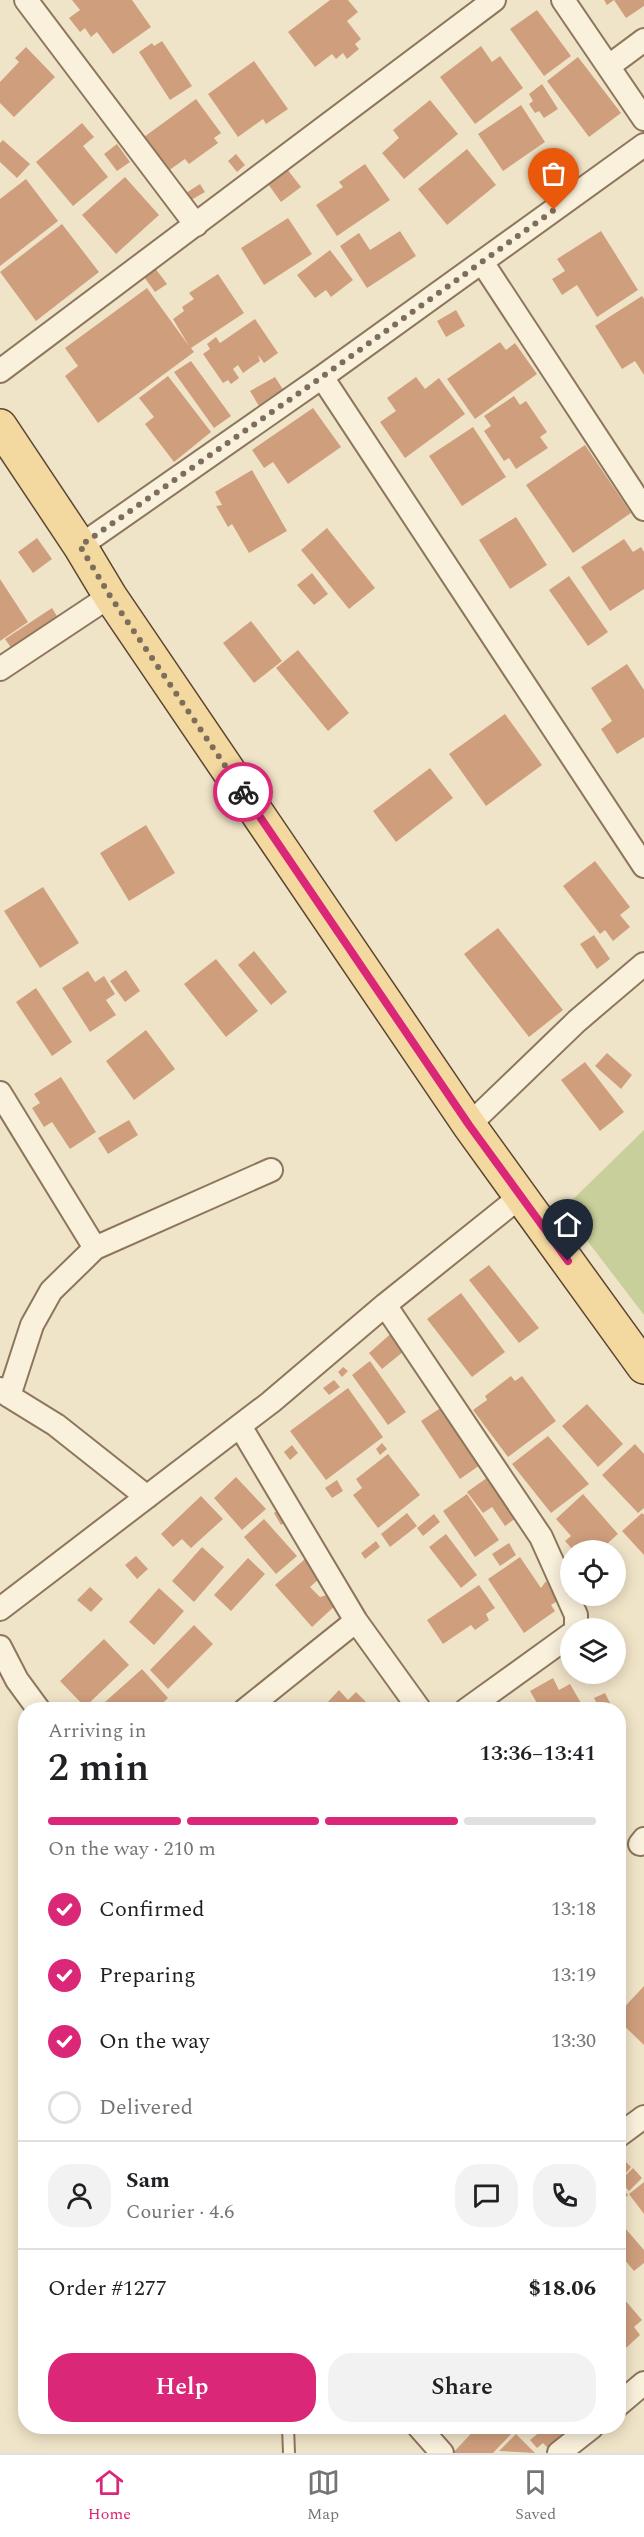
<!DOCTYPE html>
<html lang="en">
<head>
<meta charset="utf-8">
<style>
  body { margin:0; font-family:Spectral,serif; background:#f2f2f2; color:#202124; height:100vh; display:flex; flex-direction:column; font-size:22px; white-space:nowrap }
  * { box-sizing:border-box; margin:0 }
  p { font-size:20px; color:#757577 }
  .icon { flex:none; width:33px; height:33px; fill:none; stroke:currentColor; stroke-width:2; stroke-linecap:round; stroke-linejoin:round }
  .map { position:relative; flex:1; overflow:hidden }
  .sheet { position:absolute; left:18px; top:1702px; width:608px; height:732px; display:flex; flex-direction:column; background:#fff; border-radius:24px; box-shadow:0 3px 15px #0003 }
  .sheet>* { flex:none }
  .tools { position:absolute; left:560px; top:1540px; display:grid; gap:12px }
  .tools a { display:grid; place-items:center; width:66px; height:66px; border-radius:50%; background:#fff; box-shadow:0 3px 15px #0003; font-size:30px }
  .pin { position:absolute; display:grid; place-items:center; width:51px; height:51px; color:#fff; margin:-62px -26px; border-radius:50% 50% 50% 0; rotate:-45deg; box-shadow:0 0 6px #0007 }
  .pin .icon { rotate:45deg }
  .courier { position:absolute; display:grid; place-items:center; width:60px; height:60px; margin:-30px; border:4px solid #db2777; border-radius:50%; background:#fff; color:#222; box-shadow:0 2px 8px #0007 }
  .head em { font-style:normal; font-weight:600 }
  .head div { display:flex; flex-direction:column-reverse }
  .head { display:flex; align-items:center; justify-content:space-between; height:102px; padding:0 30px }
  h1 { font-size:39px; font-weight:600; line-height:45px }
  .bar { display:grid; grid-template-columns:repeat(4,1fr); gap:9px 6px; align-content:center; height:72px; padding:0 30px }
  .bar i { height:8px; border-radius:4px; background:#e0e0e0 }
  .bar .on { background:#db2777 }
  .bar p { grid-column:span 4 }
  .line { display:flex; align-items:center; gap:15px; padding:0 30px; border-top:2px solid #e0e0e0 }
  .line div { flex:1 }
  .round { display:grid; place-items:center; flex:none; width:63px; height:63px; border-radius:24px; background:#f2f2f2 }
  ol { padding:0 30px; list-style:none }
  li { display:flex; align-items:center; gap:18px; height:66px }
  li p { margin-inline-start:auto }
  li .icon { padding:6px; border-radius:50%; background:#db2777; color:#fff; stroke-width:4 }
  li:last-child { color:#757577 }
  li i { width:33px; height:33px; border:3px solid #e0e0e0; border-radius:50% }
  .cta { display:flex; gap:12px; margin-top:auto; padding:12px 30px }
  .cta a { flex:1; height:69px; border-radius:24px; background:#db2777; color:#fff; font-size:24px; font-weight:600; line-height:69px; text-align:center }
  .cta a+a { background:#f2f2f2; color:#202124 }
  .menu { display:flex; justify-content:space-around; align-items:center; height:84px; border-top:2px solid #e0e0e0; background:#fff; font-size:16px; color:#757577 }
  .menu a { display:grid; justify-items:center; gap:3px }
  .menu .on { color:#db2777 }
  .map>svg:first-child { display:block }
</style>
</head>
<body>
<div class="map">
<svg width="644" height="2453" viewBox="0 0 644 2453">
  <rect width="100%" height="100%" fill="#f0e4c8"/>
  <!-- green -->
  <path fill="#c9cf9b" d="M644,1130V1315L563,1209Z"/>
  <!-- building -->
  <path fill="#cf9f7d" d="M72,0H132L151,27L113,54L97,32L91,37L85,28L80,32L69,18L80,10Z
    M330,0H348L358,12L347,21L361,39L355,44L359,49L347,59L343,53L336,59L332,54L315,67L288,32Z
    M604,0H644V6L626,18L614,0L607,5Z
    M537,10L571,56L544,76L510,29Z
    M162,41L192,86L170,100L139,52L152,43L154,46Z
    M481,46L492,62L500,56L523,88L475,124L440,77Z
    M26,47L55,77L14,117L0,103V82L19,62L15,58Z
    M578,57L621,113L589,137L547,81Z
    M254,61L288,109L266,124L263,119L238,137L208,94Z
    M542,84L558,109L544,118L539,111L535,113L529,104L533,101L529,94Z
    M196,99L221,133L214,138L218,143L189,164L185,159L168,171L144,137Z
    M430,100L458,134L404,179L382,153L399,138L393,130Z
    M521,105L545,142L503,171L478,134Z
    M82,123L94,137L83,146L108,177L73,206L36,162Z
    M3,140L30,164L17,178L0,162V143Z
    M117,144L130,162L117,171L104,154Z
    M467,149L496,185L447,225L418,189Z
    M236,154L245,165L237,172L228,161Z
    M365,164L390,200L337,236L316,205L343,187L339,182Z
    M287,169L301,187L281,202L268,184Z
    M125,177L159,215L116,254L82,215Z
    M26,179L58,221L0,266V199Z
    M200,184L205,192L191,200L186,193Z
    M288,218L312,254L264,285L241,248Z
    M62,224L99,272L36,321L0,272Z
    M400,231L416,256L367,288L340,246L359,233L370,250Z
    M601,231L638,290L597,317L577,285L562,295L552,279L565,271L557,259Z
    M330,250L353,280L331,297L326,290L315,298L297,275Z
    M155,268L167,284L155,292L144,277Z
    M218,274L244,313L191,348L194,352L98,423L65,376L78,366L65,348L147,288L189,346L173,319L184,311L182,307L194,299L189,293Z
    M642,296L644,299V375L635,361L622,369L595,326Z
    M456,310L465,326L446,337L437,321Z
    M255,319L278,353L264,363L258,355L260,361L243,373L238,365L233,369L239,378L231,384L228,380L223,383L203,354L210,349L207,344L216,337L220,343Z
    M500,342L506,350L515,343L537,374L475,419L447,379Z
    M191,361L231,416L214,428L174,372Z
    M168,376L211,432L174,462L145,424L154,417L139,398Z
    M275,377L284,391L259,406L250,391Z
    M416,377L425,389L439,378L465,414L405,458L380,422L396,411L387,398Z
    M514,396L520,405L526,401L547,432L540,437L548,448L516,469L509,458L504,461L484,431L491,426L484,416Z
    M313,408L341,447L288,484L273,462L264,468L252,450Z
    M473,427L506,477L462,506L429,456Z
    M585,445L631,513L573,553L526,485Z
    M252,470L287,531L249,553L232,524L228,527L216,506L222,505L215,492Z
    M516,517L547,565L510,589L479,540Z
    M327,528L375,588L349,609L301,550Z
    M37,538L52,559L33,573L18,552Z
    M624,539L633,552L641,547L644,552V589L610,611L581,567Z
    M312,573L328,594L314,605L297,585Z
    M569,576L608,632L588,646L549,590Z
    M0,579L28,622L0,641Z
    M52,608L58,618L12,649L5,639Z
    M251,621L282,661L254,683L223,643Z
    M298,650L349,713L328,731L276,668Z
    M627,664L644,690V737L617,754L601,729L612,721L591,688Z
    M505,714L542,765L486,806L449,754Z
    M430,768L453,798L396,842L373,811Z
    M146,825L175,873L129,901L100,853Z
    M595,861L630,907L620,915L630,927L613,941L605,930L600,934L563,886Z
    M43,887L79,943L40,968L4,911Z
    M498,928L563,1010L529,1037L464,954Z
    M594,935L610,959L597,969L580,944Z
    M254,951L287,992L271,1005L238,965Z
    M216,959L258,1011L226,1037L184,984Z
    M126,970L140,991L125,1002L110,981Z
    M88,971L95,982L104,976L115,994L106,1000L116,1015L90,1032L62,988Z
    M36,988L72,1042L52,1056L16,1002Z
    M146,1030L175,1069L134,1100L106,1061Z
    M607,1053L632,1075L621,1089L595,1066Z
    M585,1062L624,1112L600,1131L561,1080Z
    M61,1077L96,1132L70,1149L52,1122L44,1127L32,1108L40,1103L34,1094Z
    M129,1120L138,1135L108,1154L98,1138Z
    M489,1265L539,1328L519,1343L469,1280Z
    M461,1293L505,1352L472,1377L427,1319Z
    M395,1330L409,1347L382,1369L369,1353Z
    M370,1361L406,1412L388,1425L352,1375Z
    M343,1367L348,1371L342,1377L338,1372Z
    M511,1376L515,1381L522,1376L556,1421L508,1457L473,1410L487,1400L485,1396Z
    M334,1380L340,1387L329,1395L323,1388Z
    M348,1388L383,1437L326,1480L290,1431Z
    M587,1404L623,1444L598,1467L562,1426Z
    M445,1405L483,1463L460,1479L421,1421Z
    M548,1436L589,1484L551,1513L512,1464Z
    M382,1443L387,1449L380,1455L376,1449Z
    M635,1444L644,1454V1508L638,1513L602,1475Z
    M292,1445L298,1453L290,1460L284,1452Z
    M388,1454L420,1495L378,1528L353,1495L362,1488L356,1479Z
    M491,1475L519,1516L505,1526L492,1507L483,1513L467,1492Z
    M236,1477L266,1509L242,1530L214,1498Z
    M337,1480L343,1491L332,1498L325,1488Z
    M467,1494L499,1540L475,1557L443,1511Z
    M583,1494L618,1534L599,1551H574L565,1541L571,1536L556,1519Z
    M201,1496L223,1519L191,1548L182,1539L173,1547L161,1534Z
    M284,1506L292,1518L281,1525L274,1513Z
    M407,1513L417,1526L390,1547L381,1534Z
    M642,1513L644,1515V1555L622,1531Z
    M434,1514L440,1522L423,1536L417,1528Z
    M264,1519L297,1556L276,1574L244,1537Z
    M446,1534L477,1575L461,1588L429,1547Z
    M376,1541L380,1547L365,1559L361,1553Z
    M509,1543L516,1555L500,1566L492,1554Z
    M202,1547L224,1567L194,1602L172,1581Z
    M136,1556L148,1569L137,1579L125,1565Z
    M520,1557L541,1588L546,1581L559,1600L551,1605L555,1611L524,1633L488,1579Z
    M248,1558L265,1574L231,1611L214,1595Z
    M305,1559L321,1577L310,1587L320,1597L330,1594L338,1603L312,1627L275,1585Z
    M479,1585L495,1608L486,1614L489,1620L475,1630L471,1625L443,1644L427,1620Z
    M90,1587L103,1599L91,1612L77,1600Z
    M159,1588L184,1611L154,1645L129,1622Z
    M194,1625L213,1644L168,1689L150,1670Z
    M104,1639L129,1665L85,1707L60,1681Z
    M142,1669L168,1698L155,1710H96Z
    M553,1678L559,1690L570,1684L585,1710H541L530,1691Z
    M339,1690L348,1700L356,1692L374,1710H332L326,1704Z
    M605,1693L613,1709L611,1710H600L594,1698Z
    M173,1702L180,1710H164Z
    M526,1703L530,1710H516Z
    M644,1986V2045L618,2020V2014Z
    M623,2159L631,2167L620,2180L618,2165Z
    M633,2168L642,2178L629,2191L620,2181Z
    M644,2182V2214L629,2194Z
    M618,2183L628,2195L618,2205Z
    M618,2220L644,2250V2263L634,2271L618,2252Z
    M618,2292L642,2320L634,2327L640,2335L626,2348L618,2339Z
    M477,2427H510L514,2431L493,2453H453Z
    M538,2427H571L573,2429L550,2450L543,2443L537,2448L530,2440L541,2431Z
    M516,2434L535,2453L499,2451Z"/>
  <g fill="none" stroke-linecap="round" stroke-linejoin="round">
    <!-- service casing -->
    <g stroke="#8d765c" stroke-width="14">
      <path id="service" d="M288,2427L289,2453"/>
    </g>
    <!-- minor casing -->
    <g stroke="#8d765c" stroke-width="26">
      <path id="minor" d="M26,0L196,225
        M563,0L644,119
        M609,66L644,40
        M482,262L644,509
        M0,371L494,0
        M322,377L644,866
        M80,546L322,377L644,145
        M0,669L110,596
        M0,1093L95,1248L51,1291L32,1325L9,1396L0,1389
        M469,1125L577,1021L644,964
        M95,1248L271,1170
        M385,1305L541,1537L576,1615V1629
        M9,1396L56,1425L147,1497
        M240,1426L356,1621L420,1710
        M0,1609L271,1402L385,1305L521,1196
        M0,1647L17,1680L39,1710
        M245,1710L356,1621
        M466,1710L570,1635
        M640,1844L644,1839
        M618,2136L644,2117
        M618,2405L644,2383
        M419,2427L442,2453
        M559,2453L592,2427"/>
    </g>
    <!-- primary casing -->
    <g stroke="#5b4430" stroke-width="36">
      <path id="primary" d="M0,426L80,546L110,596L469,1125L644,1367"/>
    </g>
    <!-- service -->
    <use href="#service" stroke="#faf1dc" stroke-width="10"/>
    <!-- minor -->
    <use href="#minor" stroke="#faf1dc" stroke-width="22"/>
    <!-- primary -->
    <use href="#primary" stroke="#f3d9a0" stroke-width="33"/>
  </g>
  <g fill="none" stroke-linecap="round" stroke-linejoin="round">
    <!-- done -->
    <path stroke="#7c6e5b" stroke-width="6" stroke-dasharray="0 10.8" d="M243,792L110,596L80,546L322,377L554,210"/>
    <!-- route -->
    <path stroke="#db2777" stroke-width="8" d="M243,792L469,1125L568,1261"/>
  </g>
</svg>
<div class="tools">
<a><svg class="icon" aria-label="locate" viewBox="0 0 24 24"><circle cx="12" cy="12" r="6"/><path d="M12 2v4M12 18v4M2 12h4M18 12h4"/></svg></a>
<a><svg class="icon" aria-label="layers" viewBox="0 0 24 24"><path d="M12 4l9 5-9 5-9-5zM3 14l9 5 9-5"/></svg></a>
</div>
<div class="pin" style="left:554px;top:210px;background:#ea580c"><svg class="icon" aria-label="bag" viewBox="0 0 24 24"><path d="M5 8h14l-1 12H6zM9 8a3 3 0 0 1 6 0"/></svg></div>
<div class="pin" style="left:568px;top:1261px;background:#1f2937"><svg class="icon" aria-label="home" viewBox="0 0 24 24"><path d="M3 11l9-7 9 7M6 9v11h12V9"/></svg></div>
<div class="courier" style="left:243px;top:792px"><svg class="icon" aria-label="bike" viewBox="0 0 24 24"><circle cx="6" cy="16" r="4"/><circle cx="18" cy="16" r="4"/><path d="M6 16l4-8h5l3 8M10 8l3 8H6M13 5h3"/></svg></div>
<section class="sheet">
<div class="head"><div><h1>2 min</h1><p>Arriving in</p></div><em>13:36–13:41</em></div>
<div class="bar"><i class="on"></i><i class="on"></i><i class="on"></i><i></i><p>On the way · 210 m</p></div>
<ol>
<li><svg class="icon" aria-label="check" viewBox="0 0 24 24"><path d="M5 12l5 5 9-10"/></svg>Confirmed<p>13:18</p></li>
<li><svg class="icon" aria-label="check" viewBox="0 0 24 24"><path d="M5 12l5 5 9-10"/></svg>Preparing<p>13:19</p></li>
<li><svg class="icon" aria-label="check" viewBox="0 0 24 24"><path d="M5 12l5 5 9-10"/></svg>On the way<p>13:30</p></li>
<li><i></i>Delivered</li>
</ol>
<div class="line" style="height:108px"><a class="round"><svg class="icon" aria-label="person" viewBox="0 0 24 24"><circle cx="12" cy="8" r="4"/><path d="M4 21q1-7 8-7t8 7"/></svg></a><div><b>Sam</b><p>Courier · 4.6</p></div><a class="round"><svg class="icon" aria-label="chat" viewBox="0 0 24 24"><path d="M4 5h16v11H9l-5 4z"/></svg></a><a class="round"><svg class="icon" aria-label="phone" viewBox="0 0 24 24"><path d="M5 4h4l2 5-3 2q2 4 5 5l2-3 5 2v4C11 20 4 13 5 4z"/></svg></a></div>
<div class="line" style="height:78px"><div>Order #1277</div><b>$18.06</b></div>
<div class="cta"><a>Help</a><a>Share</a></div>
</section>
</div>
<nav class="menu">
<a class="on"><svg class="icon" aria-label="home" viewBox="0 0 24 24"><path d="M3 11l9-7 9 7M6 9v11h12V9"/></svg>Home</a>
<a><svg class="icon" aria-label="map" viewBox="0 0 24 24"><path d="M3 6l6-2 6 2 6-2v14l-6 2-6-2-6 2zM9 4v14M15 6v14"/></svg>Map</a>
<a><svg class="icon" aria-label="saved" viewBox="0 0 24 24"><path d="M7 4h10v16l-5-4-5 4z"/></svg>Saved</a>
</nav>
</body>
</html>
